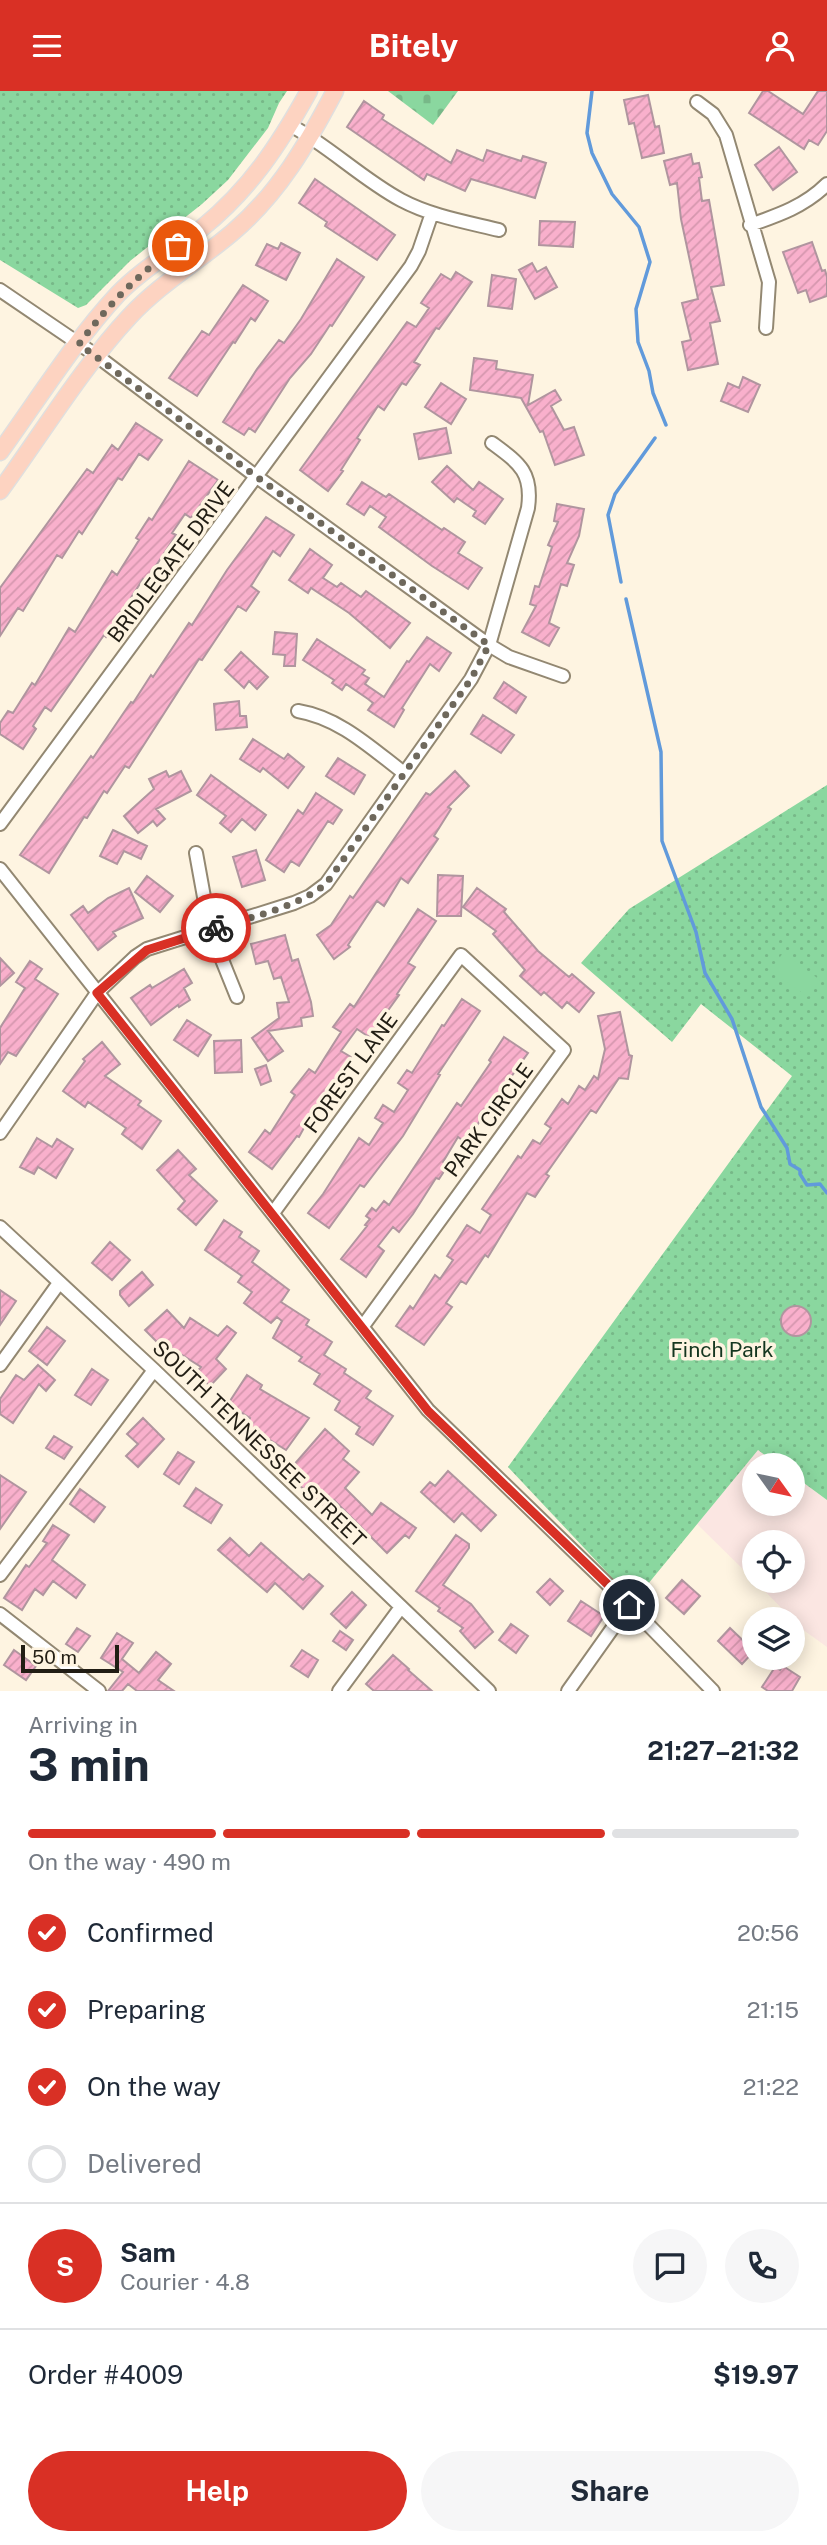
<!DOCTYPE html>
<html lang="en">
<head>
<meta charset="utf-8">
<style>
  body { margin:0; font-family:"Public Sans",sans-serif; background:#f6f6f7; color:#1f2937; height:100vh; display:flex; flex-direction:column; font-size:26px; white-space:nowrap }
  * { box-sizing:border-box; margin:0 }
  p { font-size:23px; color:#747a83 }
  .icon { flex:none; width:38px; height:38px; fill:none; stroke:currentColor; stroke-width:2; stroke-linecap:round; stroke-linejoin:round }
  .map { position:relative; height:1600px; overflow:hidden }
  .side { display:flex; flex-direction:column; background:#fff; flex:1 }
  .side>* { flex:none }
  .needle { width:46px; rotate:123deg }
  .tools { position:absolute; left:742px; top:1362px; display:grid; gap:14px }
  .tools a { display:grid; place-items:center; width:63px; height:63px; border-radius:50%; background:#fff; box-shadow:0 4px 18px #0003; font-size:35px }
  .scale { position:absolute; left:21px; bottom:18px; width:98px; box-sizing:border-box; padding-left:7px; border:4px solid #211d14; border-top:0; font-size:19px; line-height:24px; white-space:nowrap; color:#211d14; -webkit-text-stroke:5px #fef4e1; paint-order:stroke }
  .pin { position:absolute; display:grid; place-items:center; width:60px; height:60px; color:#fff; margin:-30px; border:4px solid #fff; border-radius:50%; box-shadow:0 2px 7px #0007 }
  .courier { position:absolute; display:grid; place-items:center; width:70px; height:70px; margin:-35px; border:5px solid #d93025; border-radius:50%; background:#fff; color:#222; box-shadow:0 2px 9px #0007 }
  .summary em { font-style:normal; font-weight:700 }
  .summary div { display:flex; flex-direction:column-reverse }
  .summary { display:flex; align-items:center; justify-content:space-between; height:119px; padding:0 28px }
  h1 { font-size:46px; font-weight:700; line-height:52px }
  .bar { display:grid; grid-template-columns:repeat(4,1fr); gap:10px 7px; align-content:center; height:84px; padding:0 28px }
  .bar i { height:9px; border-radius:5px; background:#e0e1e3 }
  .bar .active { background:#d93025 }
  .bar p { grid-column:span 4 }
  .line { display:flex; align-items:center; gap:18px; padding:0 28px; border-top:2px solid #e0e1e3 }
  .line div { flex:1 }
  .round { display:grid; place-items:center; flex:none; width:74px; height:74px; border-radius:37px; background:#f6f6f7 }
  ol { padding:0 28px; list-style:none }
  li { display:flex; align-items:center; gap:21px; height:77px }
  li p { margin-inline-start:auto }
  li .icon { padding:7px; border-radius:50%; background:#d93025; color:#fff; stroke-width:4 }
  li:last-child { color:#747a83 }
  li i { width:38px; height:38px; border:4px solid #e0e1e3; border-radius:50% }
  .action { display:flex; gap:14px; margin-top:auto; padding:14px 28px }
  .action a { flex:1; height:80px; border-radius:42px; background:#d93025; color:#fff; font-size:28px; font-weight:700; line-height:80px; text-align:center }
  .action a+a { background:#f6f6f7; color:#1f2937 }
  header { display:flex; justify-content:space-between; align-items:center; height:91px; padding:0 28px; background:#d93025; color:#fff; font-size:32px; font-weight:700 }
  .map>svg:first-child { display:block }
</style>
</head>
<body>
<header><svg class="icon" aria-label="menu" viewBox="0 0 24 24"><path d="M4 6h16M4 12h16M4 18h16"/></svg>Bitely<svg class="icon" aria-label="person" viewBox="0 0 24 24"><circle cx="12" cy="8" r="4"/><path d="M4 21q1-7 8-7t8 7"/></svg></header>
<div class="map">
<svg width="827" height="1600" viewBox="0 0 827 1600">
  <defs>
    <pattern id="grass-dots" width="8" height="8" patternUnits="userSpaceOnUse" patternTransform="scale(1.75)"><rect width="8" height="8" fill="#8ad79f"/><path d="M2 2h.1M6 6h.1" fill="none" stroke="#77b888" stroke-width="1.8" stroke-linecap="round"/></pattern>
    <pattern id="cemetery-stones" width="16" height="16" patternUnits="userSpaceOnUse" patternTransform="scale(1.75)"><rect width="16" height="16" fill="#8ad79f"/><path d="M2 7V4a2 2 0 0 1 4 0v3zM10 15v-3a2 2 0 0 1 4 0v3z" fill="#77b888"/></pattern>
    <pattern id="building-hatch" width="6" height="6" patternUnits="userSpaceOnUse" patternTransform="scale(1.75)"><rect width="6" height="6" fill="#f9b0cc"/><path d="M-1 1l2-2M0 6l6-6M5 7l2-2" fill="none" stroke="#d597ae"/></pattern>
  </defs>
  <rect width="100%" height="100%" fill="#fef4e1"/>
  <!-- commercial -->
  <path fill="#fbe6e2" d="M758,1359L778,1374H754V1412H793V1384L827,1409V1556L802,1538L754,1489H793V1451H754V1489L697,1433Z"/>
  <!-- grass -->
  <path fill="url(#grass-dots)" d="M0,0H287L279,12L268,37L228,89L202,113L130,170L86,214L78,217L0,169Z
    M827,694V1409L793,1384V1374H778L758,1359L634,1510L508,1376L792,985L701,913L672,951L581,872L629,818Z"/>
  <!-- cemetery -->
  <path fill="url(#cemetery-stones)" d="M388,0H458L433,34Z"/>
  <!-- garden -->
  <path fill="#8ad79f" d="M783,862L820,889L808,906L770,879Z"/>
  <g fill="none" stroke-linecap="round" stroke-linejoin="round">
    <!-- stream -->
    <path stroke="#619adb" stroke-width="3.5" d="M592,0L587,42L592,62L612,103L639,136L650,171L636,218L638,251L649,280L653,302L666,334
      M621,491L608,424L615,403L655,347
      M626,508L661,661L662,750L696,841L705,882L732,928L761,1016L787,1057L790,1073L800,1079V1083L807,1094L820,1093L827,1102"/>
  </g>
  <!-- building -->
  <path fill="url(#building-hatch)" stroke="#b0959f" stroke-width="2" d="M763,0H768L803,23L818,0H827V40L818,54L809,49L804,58L749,22Z
    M648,4L655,36L659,35L664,62L642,67L634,32L629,33L624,9Z
    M364,10L384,24L382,28L451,72L457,59L483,70L487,59L521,70L523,65L546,72L535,107L471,88L465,100L427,83L424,89L347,36Z
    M779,56L797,81L773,99L755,74Z
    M691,63L693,73L699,72L702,86L699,87L702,110L709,109L724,194L711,196L720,230L710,232L718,273L688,279L682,251L691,249L682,212L698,208L681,128L677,92L670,94L664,70Z
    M315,88L395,144L377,169L325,135L327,131L299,112Z
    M540,130L575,131L573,156L539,154Z
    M812,151L822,180L825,179L827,186V205L810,211L806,199L798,202L783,161Z
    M281,152L300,162L286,189L256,174L267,153L278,158Z
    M337,168L364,186L332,235L330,234L311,263L290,287L255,341L249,337L244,344L223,331L257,278L279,249L284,252L301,228Z
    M532,172L537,181L546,176L557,196L535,208L519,179Z
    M456,181L472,191L439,238L436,237L414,271L420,274L406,294L402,292L384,319L378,315L357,347L360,349L341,379L343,380L328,400L300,379L407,231L416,236L429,217L421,212L441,183L451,189Z
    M492,184L516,188L512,218L488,215Z
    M243,194L268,210L255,230L251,227L235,252L233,251L197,305L169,287L202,240L209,244Z
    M474,267L497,270L496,278L533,284L528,314L555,299L561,309L551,315L564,339L574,336L584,364L555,374L543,340L540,341L521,307L470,299Z
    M743,286L760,294L748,321L721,310L728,292L739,297Z
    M441,292L466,308L451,333L425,316Z
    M136,332L162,349L148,369L139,363L122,389L118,387L82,443L79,440L62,467L57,464L23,520L18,517L0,545V497L87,378L93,382L112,354L118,359Z
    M446,337L451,362L419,368L414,343Z
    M189,370L218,389L191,427L185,423L172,442L176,444L146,490L143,488L106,546L104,544L51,620L45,616L33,635L36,638L23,658L0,643V632L8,620L13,622L32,592L35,594L69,537L75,541L112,480L117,484L139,449L136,447L149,427L152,429Z
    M447,375L473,399L479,391L503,408L485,433L473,425L476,420L457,407L454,411L432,391Z
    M362,391L386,406L389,403L442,439L444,437L465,451L458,462L482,477L468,498L432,475L379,436L386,426L370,415L364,424L347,413Z
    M557,413L584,418L579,445L567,472L574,474L567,495L561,493L549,532L559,537L549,555L522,541L536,515L530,513L535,495L539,496L552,456L548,454L558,431L554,430Z
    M266,426L294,444L280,465L273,460L251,495L259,501L246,520L238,515L202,569L199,568L129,677L125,675L107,702L104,700L87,727L84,726L49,782L20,764L91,665L93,667L131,611L133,612L151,584L153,586L189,532L192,534L227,479Z
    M310,458L332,474L323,487L337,496L341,492L361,506L366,500L410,532L390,557L349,522L311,497L308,502L289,489Z
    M275,541L297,543L295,575H284L285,564L273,563Z
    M427,546L451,562L439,580L430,573L402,617L404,619L394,636L368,619L373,612L368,608L346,593L342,599L332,592L334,589L303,569L317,548L365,579L362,583L369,587L365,593L384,606L407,570L409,571Z
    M241,561L268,586L257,598L249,590L244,597L225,579Z
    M504,591L526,606L516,622L494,607Z
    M239,610L240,625H246L247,636L216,639L214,613Z
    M483,624L514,644L501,662L471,643Z
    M253,648L284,668L288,663L304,676L288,697L263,677L260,681L240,668Z
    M338,667L365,684L354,703L326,685Z
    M166,680L169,686L181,680L191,700L156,718L165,728L157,735L153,730L138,742L124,725L154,698L149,688Z
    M455,680L469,695L448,716L451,718L434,745L438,748L408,792L401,787L384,815L377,810L348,854L350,856L334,868L317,844L331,834L350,805L353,807L426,702L430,704Z
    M211,684L266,724L255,739L242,728L231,741L220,732L226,725L197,704Z
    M316,702L342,719L333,733L328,730L299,775L291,770L284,781L266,769L298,719L303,723Z
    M113,739L147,755L141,768L124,760L117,773L100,765Z
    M256,759L265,789L242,796L233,766Z
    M438,784L463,785L461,825H437Z
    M147,785L173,805L160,821L135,801Z
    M129,797L143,827L113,841L116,845L98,859L71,824L83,815L88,822L108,807Z
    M477,797L506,818L504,821L538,860L569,886L572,883L594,902L579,921L567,911L562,917L544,901L541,904L520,885L525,879L493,843L496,840L463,816Z
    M418,818L436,830L408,872L415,876L397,903L399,904L369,946L357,938L341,960L351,966L311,1024L299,1046L297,1045L272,1078L249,1061L265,1039L270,1043L295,1004L291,1001L309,978L315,982L341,941L333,936L350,913L354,916Z
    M285,844L292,870L298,868L311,911L313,925L301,927L302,935L268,940L283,960L268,970L252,947L279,927L277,912L289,911L281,886L274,888L268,870L256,873L251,853Z
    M0,867L14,882L0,895Z
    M30,870L42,878L35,888L58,903L16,965L8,961L0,973V937L25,897L16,891Z
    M184,878L192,892L184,897L190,909L179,916L178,914L151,934L131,907L150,894L152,897Z
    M462,908L480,920L438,983L440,984L403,1045L364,1096L360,1094L329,1137L308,1122L323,1103L359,1047L369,1054L383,1032L375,1027L383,1014L394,1021L408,999L398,992L407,979L412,982L442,934L444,935Z
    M620,921L629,964L632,965L628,988L619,987L596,1022L591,1019L546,1083L549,1085L535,1106L527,1102L488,1166L485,1164L466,1193L461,1190L446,1212L452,1216L424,1254L396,1235L410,1215L413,1218L435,1184L440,1188L453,1169L447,1165L467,1134L480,1142L491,1124L482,1118L518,1065L521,1067L533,1049L540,1053L551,1037L545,1033L562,1008L568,1013L579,995L585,999L594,985L598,988L605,958L598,925Z
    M187,929L211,944L198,965L174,949Z
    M504,946L528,962L465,1051L458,1046L443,1071L448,1074L439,1088L436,1087L413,1123L399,1141L393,1136L378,1155L384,1160L366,1186L341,1168L367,1135L365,1134L370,1128L366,1125L372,1117L376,1120L384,1110L389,1114L457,1012L461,1015L491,971L489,969Z
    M241,949L242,981L215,982L214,950Z
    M102,951L120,973L105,985L141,1010L138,1014L161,1030L142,1058L122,1043L126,1037L88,1011L85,1016L63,1000L85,970L83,968Z
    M266,974L271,990L261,994L255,978Z
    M37,1047L52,1056L57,1048L73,1058L56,1087L38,1076L34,1083L20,1076Z
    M178,1059L196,1078L189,1084L217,1110L196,1134L178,1118L185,1110L157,1079Z
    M224,1129L242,1141L239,1146L259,1160L252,1171L289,1199L281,1211L309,1229L306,1234L332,1251L324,1264L346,1278L344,1282L371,1300L366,1307L393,1325L373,1354L356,1343L360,1336L335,1319L340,1310L314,1293L320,1283L299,1270L302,1266L273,1247L282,1230L277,1226L271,1232L244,1212L252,1201L238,1191L242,1185L205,1159Z
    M110,1151L130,1169L112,1189L92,1172Z
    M142,1181L153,1194L129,1215L120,1204V1200Z
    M0,1199L16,1210L0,1234Z
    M781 1230a15 15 0 1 1 30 0a15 15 0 1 1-30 0Z
    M167,1219L184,1237L190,1227L218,1245L227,1235L236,1242L216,1268L226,1278L210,1295L196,1282L201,1276L160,1250L158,1252L145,1239Z
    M47,1236L65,1250L47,1274L29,1260Z
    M38,1274L55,1289L46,1300L39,1293L13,1332L0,1323V1308L16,1284L24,1289Z
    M92,1278L108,1289L91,1314L75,1304Z
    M247,1284L262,1294L260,1298L309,1327L286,1359L246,1334L250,1327L228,1313Z
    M143,1327L164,1348L138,1376L126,1365L138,1353L127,1343Z
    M325,1338L349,1360L343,1368L359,1381L345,1397L372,1424L381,1412L416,1437L409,1447L405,1444L387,1462L334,1409L327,1418L286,1383Z
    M54,1345L72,1356L64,1368L46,1357Z
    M178,1361L194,1371L179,1393L164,1383Z
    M448,1380L496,1424L481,1440L462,1422L454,1431L421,1401L430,1391L435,1395Z
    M0,1384L26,1401L0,1438Z
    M196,1397L222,1414L211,1432L184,1415Z
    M80,1398L105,1416L94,1431L70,1413Z
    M53,1434L69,1444L52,1469L85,1494L76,1507L53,1490L43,1504L35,1498L22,1519L4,1507L26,1474L29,1476L47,1452L43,1450Z
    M456,1444L469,1453V1457L443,1494L471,1513L493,1541L475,1557L460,1540L463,1537L438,1520L440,1517L416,1500Z
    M230,1447L249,1465L261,1452L303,1489L309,1483L323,1495L303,1518L275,1492L267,1501L218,1459Z
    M550,1488L563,1500L550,1514L537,1501Z
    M682,1489L700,1505L684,1523L666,1507Z
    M352,1501L366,1514L346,1537L331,1523Z
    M581,1510L604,1525L591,1545L568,1530Z
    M511,1533L528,1545L516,1562L499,1549Z
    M77,1537L90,1545L78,1561L66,1553Z
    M730,1537L754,1560L742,1573L718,1550Z
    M340,1540L353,1549L346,1559L333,1550Z
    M117,1542L133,1552L122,1568L139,1582L156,1561L171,1573L158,1589L174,1600H137L128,1593L122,1600H108L123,1581L101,1567Z
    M14,1559L36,1575L26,1589L4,1574Z
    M302,1559L318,1569L308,1586L291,1575Z
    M393,1564L409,1578L408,1579L432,1600H374L366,1593Z
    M783,1575L800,1586L792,1600H768L762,1596L775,1576L780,1579Z"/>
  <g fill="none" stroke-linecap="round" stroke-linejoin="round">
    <!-- minor casing -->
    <g stroke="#938872" stroke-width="16">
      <path id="minor" d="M697,11L713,23L726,44L769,191L766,237
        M290,34C329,55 362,88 401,109C431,125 466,131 499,139
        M750,134C779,124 805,115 827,93
        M0,199L97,265L257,386L489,554L509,566L563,585
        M298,620C340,627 371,657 404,682
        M0,733L411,175L419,160L432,122
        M196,762L210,839L237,906
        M0,778L428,1319L629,1514L713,1600
        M0,1042L97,902L135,866L147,858L294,812L310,805L326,793L471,588L489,554L528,417C533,381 519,372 492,352
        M273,1122L461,864L564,959L363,1235
        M0,1136L154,1279L489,1600
        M0,1274L59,1192
        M0,1484L154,1279
        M0,1523L99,1600
        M339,1600L401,1516
        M568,1600L629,1514"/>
    </g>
    <!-- major casing -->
    <g stroke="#e0dfde" stroke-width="19">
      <path id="major" d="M0,361C37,310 75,249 118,203C143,177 174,160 202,137C250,98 279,54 309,0
        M0,400C41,344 83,275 130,225C161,192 199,170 233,141C279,102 307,53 335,0"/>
    </g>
    <!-- minor -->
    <use href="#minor" stroke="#fff" stroke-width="12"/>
    <!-- major -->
    <use href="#major" stroke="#fdd3c1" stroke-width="16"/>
  </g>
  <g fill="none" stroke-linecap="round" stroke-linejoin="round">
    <!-- done -->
    <path stroke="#6e685c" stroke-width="7" stroke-dasharray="0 12.6" d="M178,155C138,183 108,214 79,253L257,386L489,554L471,588L326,793C295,817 254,825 216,837"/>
    <!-- route -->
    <path stroke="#d93025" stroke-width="9" d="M216,837L147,859L97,902L428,1320L629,1514"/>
  </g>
  <g text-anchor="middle" stroke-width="7" stroke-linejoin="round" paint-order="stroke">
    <!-- street labels -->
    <g font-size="21" fill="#211d14" stroke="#fef4e1">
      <text transform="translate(171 471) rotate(-53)" y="7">BRIDLEGATE DRIVE</text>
      <text transform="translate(351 982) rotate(-54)" y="7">FOREST LANE</text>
      <text transform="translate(489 1029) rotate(-54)" y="7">PARK CIRCLE</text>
      <text transform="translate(259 1353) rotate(44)" y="7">SOUTH TENNESSEE STREET</text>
    </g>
    <!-- park labels -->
    <g font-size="21" fill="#14361f" stroke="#fef4e1">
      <text x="722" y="1266">Finch Park</text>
    </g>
  </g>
</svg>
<div class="tools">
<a><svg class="needle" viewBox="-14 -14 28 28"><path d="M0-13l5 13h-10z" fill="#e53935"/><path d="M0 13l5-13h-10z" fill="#747a83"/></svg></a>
<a><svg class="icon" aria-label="locate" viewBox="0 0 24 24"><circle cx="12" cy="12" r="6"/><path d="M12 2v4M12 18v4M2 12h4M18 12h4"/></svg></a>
<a><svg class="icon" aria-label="layers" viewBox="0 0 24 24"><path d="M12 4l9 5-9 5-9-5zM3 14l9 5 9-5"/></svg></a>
</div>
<div class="scale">50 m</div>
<div class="pin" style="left:178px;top:155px;background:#ea580c"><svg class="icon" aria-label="bag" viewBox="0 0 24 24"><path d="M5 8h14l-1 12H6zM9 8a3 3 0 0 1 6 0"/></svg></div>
<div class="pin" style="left:629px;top:1514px;background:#1f2937"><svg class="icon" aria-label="home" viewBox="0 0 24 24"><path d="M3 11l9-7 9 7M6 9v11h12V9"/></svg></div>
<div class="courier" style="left:216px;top:837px"><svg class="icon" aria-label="bike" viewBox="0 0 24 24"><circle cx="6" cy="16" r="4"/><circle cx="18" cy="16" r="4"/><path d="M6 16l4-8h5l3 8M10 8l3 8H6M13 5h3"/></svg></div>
</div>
<section class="side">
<div class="summary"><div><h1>3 min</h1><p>Arriving in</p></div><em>21:27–21:32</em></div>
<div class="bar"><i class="active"></i><i class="active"></i><i class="active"></i><i></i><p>On the way · 490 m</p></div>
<ol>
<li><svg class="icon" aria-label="check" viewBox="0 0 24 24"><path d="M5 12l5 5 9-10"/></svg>Confirmed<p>20:56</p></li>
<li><svg class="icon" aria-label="check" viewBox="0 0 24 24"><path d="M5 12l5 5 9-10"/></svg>Preparing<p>21:15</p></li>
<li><svg class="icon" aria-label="check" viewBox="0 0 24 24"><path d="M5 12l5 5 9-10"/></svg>On the way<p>21:22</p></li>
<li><i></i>Delivered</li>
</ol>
<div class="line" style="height:126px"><b class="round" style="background:#d93025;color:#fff">S</b><div><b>Sam</b><p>Courier · 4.8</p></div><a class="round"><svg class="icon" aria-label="chat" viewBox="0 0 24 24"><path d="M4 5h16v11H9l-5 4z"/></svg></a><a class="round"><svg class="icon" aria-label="phone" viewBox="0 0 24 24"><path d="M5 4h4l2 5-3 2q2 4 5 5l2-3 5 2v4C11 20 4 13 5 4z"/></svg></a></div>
<div class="line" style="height:91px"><div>Order #4009</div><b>$19.97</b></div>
<div class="action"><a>Help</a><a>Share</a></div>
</section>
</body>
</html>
